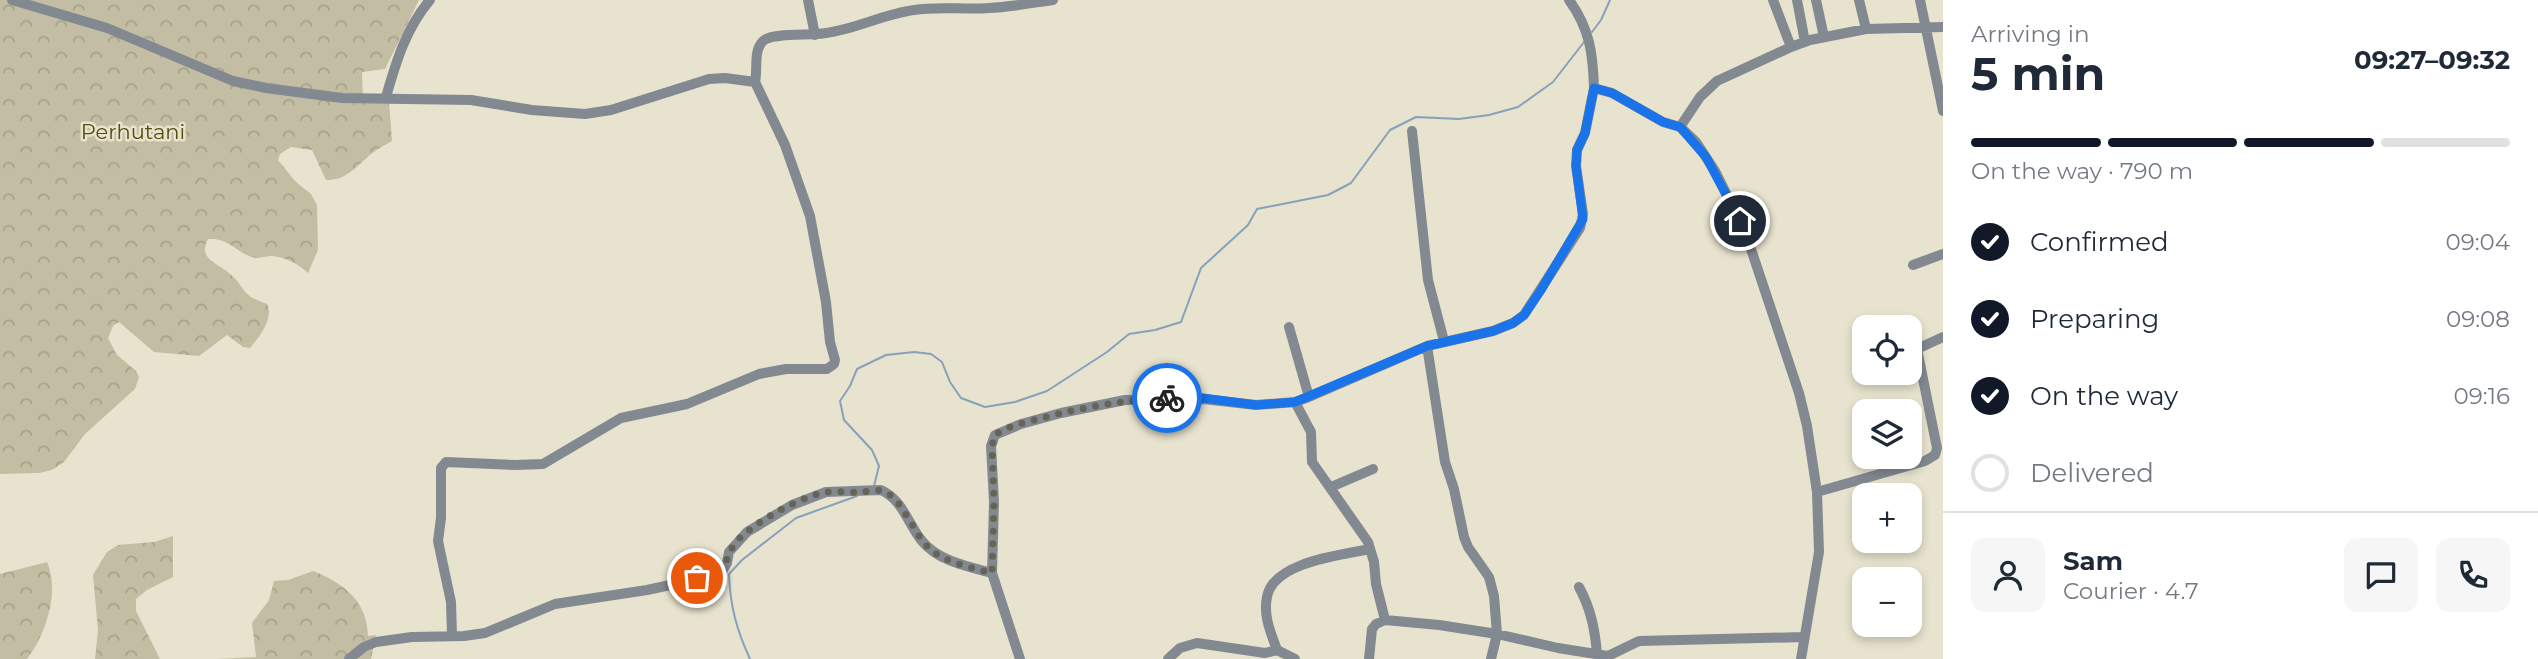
<!DOCTYPE html>
<html lang="en">
<head>
<meta charset="utf-8">
<style>
  body { margin:0; font-family:Montserrat,sans-serif; background:#f6f6f7; color:#1f2937; height:100vh; display:flex; flex-direction:column; font-size:26px; white-space:nowrap }
  * { box-sizing:border-box; margin:0 }
  p { font-size:23px; color:#747a83 }
  .icon { flex:none; width:38px; height:38px; fill:none; stroke:currentColor; stroke-width:2; stroke-linecap:round; stroke-linejoin:round }
  .map { position:relative; flex:1; overflow:hidden }
  .side { display:flex; flex-direction:column; background:#fff; width:595px }
  .side>* { flex:none }
  .fabs { position:absolute; left:1852px; top:315px; display:grid; gap:14px }
  .fabs a { display:grid; place-items:center; width:70px; height:70px; border-radius:14px; background:#fff; box-shadow:0 4px 10px #0003; font-size:35px }
  .pin { position:absolute; display:grid; place-items:center; width:60px; height:60px; color:#fff; margin:-30px; border:4px solid #fff; border-radius:50%; box-shadow:0 2px 7px #0007 }
  .courier { position:absolute; display:grid; place-items:center; width:70px; height:70px; margin:-35px; border:5px solid #1a73e8; border-radius:50%; background:#fff; color:#222; box-shadow:0 2px 9px #0007 }
  .overview em { font-style:normal; font-weight:700 }
  .overview div { display:flex; flex-direction:column-reverse }
  .overview { display:flex; align-items:center; justify-content:space-between; height:119px; padding:0 28px }
  h1 { font-size:46px; font-weight:700; line-height:52px }
  .bar { display:grid; grid-template-columns:repeat(4,1fr); gap:10px 7px; align-content:center; height:84px; padding:0 28px }
  .bar i { height:9px; border-radius:5px; background:#e0e1e3 }
  .bar .on { background:#111827 }
  .bar p { grid-column:span 4 }
  .line { display:flex; align-items:center; gap:18px; padding:0 28px; border-top:2px solid #e0e1e3 }
  .line div { flex:1 }
  .round { display:grid; place-items:center; flex:none; width:74px; height:74px; border-radius:14px; background:#f6f6f7 }
  ol { padding:0 28px; list-style:none }
  li { display:flex; align-items:center; gap:21px; height:77px }
  li p { margin-inline-start:auto }
  li .icon { padding:7px; border-radius:50%; background:#111827; color:#fff; stroke-width:4 }
  li:last-child { color:#747a83 }
  li i { width:38px; height:38px; border:4px solid #e0e1e3; border-radius:50% }
  main { display:flex; flex:1; min-height:0 }
  .map>svg:first-child { display:block }
</style>
</head>
<body>
<main>
<div class="map">
<svg width="1943" height="659" viewBox="0 0 1943 659">
  <defs>
    <pattern id="forest-crowns" width="20" height="18" patternUnits="userSpaceOnUse" patternTransform="scale(1.75)"><rect width="20" height="18" fill="#c3bda3"/><path d="M2 6a3 3 0 1 1 6 0M12 15a3 3 0 1 1 6 0" fill="none" stroke="#a7a28c"/></pattern>
  </defs>
  <rect width="100%" height="100%" fill="#e7e3ce"/>
  <!-- forest -->
  <path fill="url(#forest-crowns)" d="M0,0H419L385,69L362,72L363,101L389,102L392,141C385,145 377,149 371,154C358,165 346,181 326,180L312,150L291,147L280,154L278,160L296,182L311,194L317,205L318,250L308,273C299,264 285,257 272,256C264,256 257,260 249,256C233,249 228,238 208,239C197,259 218,263 229,273C248,289 238,294 267,304C274,319 260,336 250,348L243,347L227,335L199,356L154,352L119,322L113,326L108,338L117,355L136,371L139,377L135,389L85,434L64,462L52,470L39,473L0,474Z
    M173,536V577L147,590L136,599V611L160,659H95L98,630L93,575L107,552L118,545L154,542Z
    M47,562C60,592 46,634 27,659H0V574Z
    M313,571C343,583 367,600 368,636L376,635L371,659H217L256,657L252,623L269,600L274,581L288,580Z"/>
  <g fill="none" stroke-linecap="round" stroke-linejoin="round">
    <!-- stream -->
    <path stroke="#87a1bb" stroke-width="2" d="M1592,32L1601,20L1610,0
      M874,486L879,466L872,450L844,420L840,401L850,386L857,369L886,355L914,352L931,354L942,362L950,382L961,398L985,407L1015,402L1047,391L1107,352L1129,334L1155,330L1181,322L1201,268L1248,225L1257,209L1328,195L1351,183L1390,130L1416,117L1459,119L1489,115L1518,107L1553,82L1584,42
      M750,659C737,631 730,606 729,574L742,560L796,518L857,496"/>
    <!-- minor -->
    <path stroke="#838990" stroke-width="10" d="M12,0L107,28L233,81L266,88L342,98L471,100L532,110L585,114L611,110L709,79L725,78L755,82C758,69 753,51 763,41C772,32 812,36 826,33C856,29 884,14 914,10C939,6 964,10 989,8C1010,7 1032,3 1053,0
      M808,0L815,35
      M1569,0C1590,29 1593,54 1594,88L1612,93L1663,122L1680,127L1696,142L1715,171L1740,221L1752,252L1799,393L1807,426L1817,492L1819,552L1801,659
      M1773,0L1791,47
      M1797,0L1805,42
      M1816,0L1824,37
      M1859,0L1866,29
      M1920,0L1943,111
      M386,97C396,62 406,28 430,0
      M1680,127L1700,97L1717,81L1791,47L1810,40L1866,29L1943,27
      M1412,131L1428,280L1444,341
      M1913,265L1943,254
      M1289,327L1309,397
      M1427,346L1445,462L1454,489L1464,537L1468,547L1489,577L1494,596L1497,634L1491,659
      M1295,402L1311,432L1312,462L1368,542L1374,562L1376,584L1385,620
      M1331,487L1373,469
      M1817,492L1925,461L1935,455L1937,448L1917,349L1943,337
      M1579,587C1591,609 1595,630 1597,654
      M452,636L451,602L438,541L441,518V468L446,462L515,465L543,464L621,418L687,404L759,374L786,369H827L834,364L835,360L830,342L826,302L810,216L785,145L755,82
      M1277,650C1271,633 1263,616 1267,597C1273,562 1341,555 1370,549
      M349,659L364,647L376,642L412,637L464,636L485,633L555,604L647,590L712,576L723,570L727,563L729,552L747,532L792,505L826,492L881,490C903,500 908,524 922,541C938,561 969,567 992,573
      M1020,659L992,573L994,502L991,446L995,435L1021,424L1061,413L1125,400L1203,399L1256,405L1295,402L1309,397L1427,346L1493,331L1513,323L1524,315L1580,228L1583,214L1576,166L1577,150L1585,133L1594,88
      M1168,659L1180,648L1197,643L1265,653L1277,650L1295,659
      M1369,659L1372,629L1376,624L1385,620L1439,625L1497,634L1558,648L1608,656L1639,641L1804,637"/>
  </g>
  <g fill="none" stroke-linecap="round" stroke-linejoin="round">
    <!-- done -->
    <path stroke="#666357" stroke-width="7" stroke-dasharray="0 12.6" d="M697,578C737,572 718,560 740,538C757,521 803,495 828,492C839,491 850,493 860,492C867,492 876,489 882,491C902,495 914,537 932,551C949,563 972,568 992,573L994,502L992,446L995,435C1008,426 1026,422 1042,418C1084,407 1124,400 1167,398"/>
    <!-- route -->
    <path stroke="#1a73e8" stroke-width="9" d="M1167,398H1203L1256,405L1295,402L1427,346L1493,331L1513,323L1524,315L1541,290L1583,219L1576,166L1577,150L1585,133L1594,88L1612,93L1663,122L1680,127L1706,157L1740,221"/>
  </g>
  <g text-anchor="middle" stroke-width="5" stroke-linejoin="round" paint-order="stroke">
    <!-- park labels -->
    <g font-size="21" fill="#594c10" stroke="#e7e3ce">
      <text x="133" y="139">Perhutani</text>
    </g>
  </g>
</svg>
<div class="fabs">
<a><svg class="icon" aria-label="locate" viewBox="0 0 24 24"><circle cx="12" cy="12" r="6"/><path d="M12 2v4M12 18v4M2 12h4M18 12h4"/></svg></a>
<a><svg class="icon" aria-label="layers" viewBox="0 0 24 24"><path d="M12 4l9 5-9 5-9-5zM3 14l9 5 9-5"/></svg></a>
<a>+</a>
<a>−</a>
</div>
<div class="pin" style="left:697px;top:578px;background:#ea580c"><svg class="icon" aria-label="bag" viewBox="0 0 24 24"><path d="M5 8h14l-1 12H6zM9 8a3 3 0 0 1 6 0"/></svg></div>
<div class="pin" style="left:1740px;top:221px;background:#1f2937"><svg class="icon" aria-label="home" viewBox="0 0 24 24"><path d="M3 11l9-7 9 7M6 9v11h12V9"/></svg></div>
<div class="courier" style="left:1167px;top:398px"><svg class="icon" aria-label="bike" viewBox="0 0 24 24"><circle cx="6" cy="16" r="4"/><circle cx="18" cy="16" r="4"/><path d="M6 16l4-8h5l3 8M10 8l3 8H6M13 5h3"/></svg></div>
</div>
<section class="side">
<div class="overview"><div><h1>5 min</h1><p>Arriving in</p></div><em>09:27–09:32</em></div>
<div class="bar"><i class="on"></i><i class="on"></i><i class="on"></i><i></i><p>On the way · 790 m</p></div>
<ol>
<li><svg class="icon" aria-label="check" viewBox="0 0 24 24"><path d="M5 12l5 5 9-10"/></svg>Confirmed<p>09:04</p></li>
<li><svg class="icon" aria-label="check" viewBox="0 0 24 24"><path d="M5 12l5 5 9-10"/></svg>Preparing<p>09:08</p></li>
<li><svg class="icon" aria-label="check" viewBox="0 0 24 24"><path d="M5 12l5 5 9-10"/></svg>On the way<p>09:16</p></li>
<li><i></i>Delivered</li>
</ol>
<div class="line" style="height:126px"><a class="round"><svg class="icon" aria-label="person" viewBox="0 0 24 24"><circle cx="12" cy="8" r="4"/><path d="M4 21q1-7 8-7t8 7"/></svg></a><div><b>Sam</b><p>Courier · 4.7</p></div><a class="round"><svg class="icon" aria-label="chat" viewBox="0 0 24 24"><path d="M4 5h16v11H9l-5 4z"/></svg></a><a class="round"><svg class="icon" aria-label="phone" viewBox="0 0 24 24"><path d="M5 4h4l2 5-3 2q2 4 5 5l2-3 5 2v4C11 20 4 13 5 4z"/></svg></a></div>
</section>
</main>
</body>
</html>
